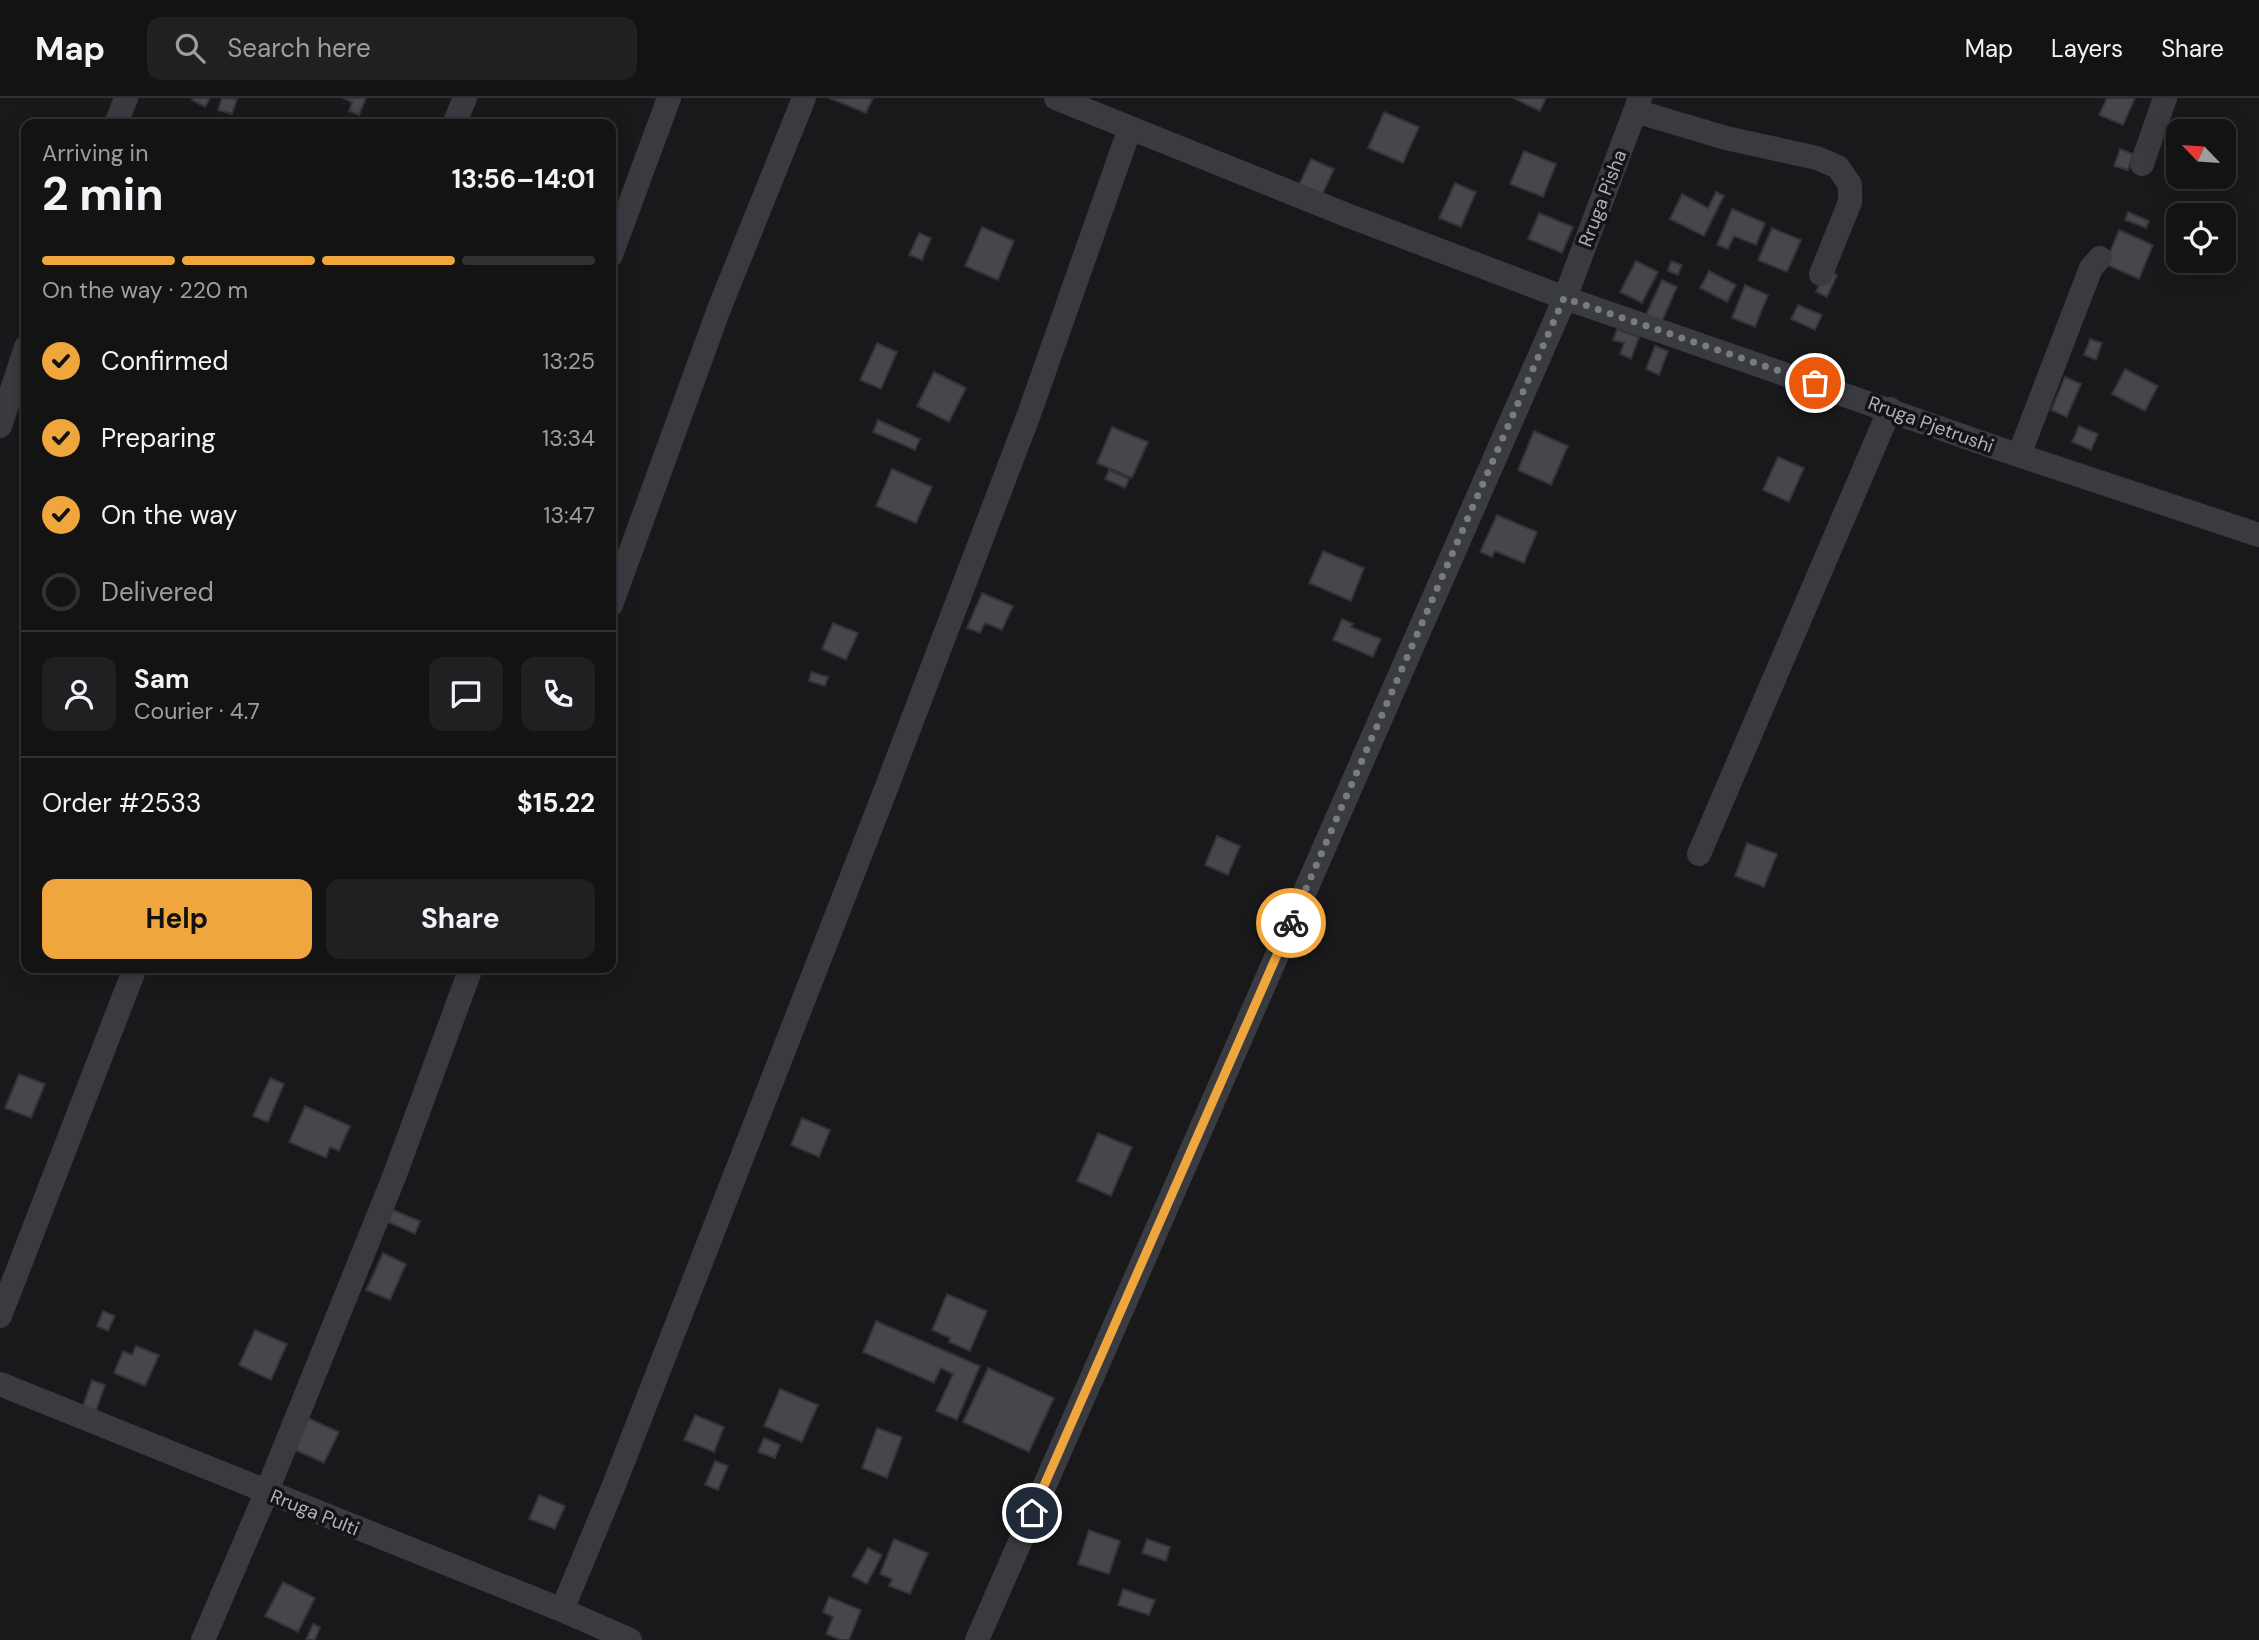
<!DOCTYPE html>
<html lang="en">
<head>
<meta charset="utf-8">
<style>
  body { margin:0; font-family:"DM Sans",sans-serif; background:#202022; color:#f1f3f6; height:100vh; display:flex; flex-direction:column; font-size:26px; white-space:nowrap }
  * { box-sizing:border-box; margin:0 }
  p { font-size:23px; color:#9d9ea0 }
  .icon { flex:none; width:38px; height:38px; fill:none; stroke:currentColor; stroke-width:2; stroke-linecap:round; stroke-linejoin:round }
  .map { position:relative; flex:1; overflow:hidden }
  .panel { position:absolute; left:21px; top:21px; width:595px; height:854px; display:flex; flex-direction:column; background:#131314; border-radius:14px; box-shadow:0 4px 18px #0003,0 0 0 2px #323234 }
  .panel>* { flex:none }
  .needle { width:46px; rotate:295deg }
  .buttons { position:absolute; left:2166px; top:21px; display:grid; gap:14px }
  .buttons a { display:grid; place-items:center; width:70px; height:70px; border-radius:14px; background:#131314; box-shadow:0 4px 18px #0003,0 0 0 2px #323234; font-size:35px }
  .pin { position:absolute; display:grid; place-items:center; width:60px; height:60px; color:#fff; margin:-30px; border:4px solid #fff; border-radius:50%; box-shadow:0 2px 7px #0007 }
  .courier { position:absolute; display:grid; place-items:center; width:70px; height:70px; margin:-35px; border:5px solid #eea63d; border-radius:50%; background:#fff; color:#222; box-shadow:0 2px 9px #0007 }
  .overview em { font-style:normal; font-weight:700 }
  .overview div { display:flex; flex-direction:column-reverse }
  .overview { display:flex; align-items:center; justify-content:space-between; height:119px; padding:0 21px }
  h1 { font-size:46px; font-weight:700; line-height:52px }
  .bar { display:grid; grid-template-columns:repeat(4,1fr); gap:10px 7px; align-content:center; height:84px; padding:0 21px }
  .bar i { height:9px; border-radius:5px; background:#323234 }
  .bar .current { background:#eea63d }
  .bar p { grid-column:span 4 }
  .line { display:flex; align-items:center; gap:18px; padding:0 21px; border-top:2px solid #323234 }
  .line div { flex:1 }
  .round { display:grid; place-items:center; flex:none; width:74px; height:74px; border-radius:14px; background:#202022 }
  ol { padding:0 21px; list-style:none }
  li { display:flex; align-items:center; gap:21px; height:77px }
  li p { margin-inline-start:auto }
  li .icon { padding:7px; border-radius:50%; background:#eea63d; color:#111; stroke-width:4 }
  li:last-child { color:#9d9ea0 }
  li i { width:38px; height:38px; border:4px solid #323234; border-radius:50% }
  .action { display:flex; gap:14px; margin-top:auto; padding:14px 21px }
  .action a { flex:1; height:80px; border-radius:14px; background:#eea63d; color:#111; font-size:28px; font-weight:700; line-height:80px; text-align:center }
  .action a+a { background:#202022; color:#f1f3f6 }
  header { display:flex; align-items:center; gap:42px; box-sizing:border-box; height:98px; padding:0 35px; background:#131314; border-bottom:2px solid #323234 }
  header strong { font-size:33px }
  nav { display:flex; gap:38px; margin-inline-start:auto; font-size:24px }
  .search { width:490px; height:63px; background:#202022; display:flex; align-items:center; gap:18px; box-sizing:border-box; padding:0 24px; border-radius:14px; color:#9d9ea0; font-size:26px }
  .map>svg:first-child { display:block }
</style>
</head>
<body>
<header>
<strong>Map</strong>
<div class="search"><svg class="icon" aria-label="search" viewBox="0 0 24 24"><circle cx="10" cy="10" r="6"/><path d="M15 15l6 6"/></svg>Search here</div>
<nav><a>Map</a><a>Layers</a><a>Share</a></nav>
</header>
<div class="map">
<svg width="2259" height="1542" viewBox="0 0 2259 1542">
  <rect width="100%" height="100%" fill="#19191b"/>
  <!-- building -->
  <path fill="#45474b" stroke="#333337" stroke-width="2" d="M193,0H210L205,9L192,2Z
    M222,0L237,1L232,16L218,12Z
    M343,0H366L359,17L349,13L352,4Z
    M829,0H873L866,15Z
    M1513,0H1546L1540,13Z
    M2107,0H2135L2123,27L2099,17Z
    M1384,14L1419,29L1403,65L1368,50Z
    M2120,51L2133,56L2128,72L2114,68Z
    M1524,53L1556,66L1543,99L1510,86Z
    M1311,61L1334,71L1320,101L1297,91Z
    M1455,85L1476,94L1461,129L1439,120Z
    M1716,94L1724,98L1704,138L1670,121L1682,96L1708,110Z
    M1732,111L1765,125L1756,147L1734,138L1728,151L1717,147Z
    M2128,114L2149,123L2146,130L2125,122Z
    M1539,115L1573,129L1562,155L1528,141Z
    M982,129L1014,143L998,182L965,168Z
    M1772,130L1801,142L1787,174L1758,162Z
    M2119,132L2153,147L2139,181L2105,166Z
    M919,135L931,140L922,162L909,157Z
    M1636,163L1658,174L1642,205L1620,194Z
    M1671,163L1682,167L1678,177L1668,173Z
    M1825,172L1837,177L1827,199L1816,194Z
    M1709,173L1736,187L1727,204L1700,190Z
    M1662,182L1677,189L1659,230L1643,223Z
    M1745,187L1768,197L1755,229L1732,220Z
    M1798,207L1822,217L1815,232L1791,221Z
    M1617,231L1639,239L1631,261L1620,256L1624,245L1613,242Z
    M2090,241L2102,245L2096,262L2084,257Z
    M877,245L897,254L881,291L860,282Z
    M1655,248L1668,253L1659,277L1646,271Z
    M2125,271L2158,288L2145,313L2112,296Z
    M934,274L966,290L949,324L917,308Z
    M2065,279L2081,286L2067,319L2051,312Z
    M878,322L920,341L915,352L873,334Z
    M2079,328L2098,336L2091,352L2072,344Z
    M1112,329L1148,344L1132,380L1097,365Z
    M1534,333L1568,348L1551,387L1518,372Z
    M1778,359L1804,370L1789,404L1763,392Z
    M892,371L932,389L916,425L876,408Z
    M1109,372L1129,381L1125,390L1105,381Z
    M1497,417L1537,434L1524,465L1495,453L1492,459L1480,454Z
    M1323,453L1364,470L1351,503L1309,485Z
    M982,495L1013,508L1002,532L985,525L980,535L967,530Z
    M1342,521L1353,526L1351,529L1381,541L1373,559L1333,542Z
    M833,525L858,535L846,562L822,551Z
    M811,574L828,579L825,588L809,583Z
    M1217,738L1240,748L1228,777L1205,767Z
    M1747,745L1777,756L1764,789L1735,778Z
    M19,976L45,986L31,1020L5,1010Z
    M270,980L284,986L268,1024L253,1018Z
    M305,1008L350,1028L339,1053L330,1049L326,1060L289,1044Z
    M802,1020L830,1032L819,1059L791,1047Z
    M1098,1035L1132,1049L1111,1098L1077,1083Z
    M393,1112L420,1123L415,1136L388,1124Z
    M383,1155L406,1166L390,1202L366,1192Z
    M947,1196L987,1213L970,1253L949,1244L950,1240L932,1232Z
    M103,1213L115,1218L108,1233L97,1228Z
    M876,1223L980,1268L957,1322L936,1313L953,1276L941,1270L934,1285L863,1254Z
    M255,1232L287,1246L271,1282L239,1267Z
    M136,1248L159,1257L145,1288L114,1275L123,1253L132,1257Z
    M988,1270L1054,1300L1029,1354L963,1324Z
    M92,1282L105,1287L94,1318L81,1313Z
    M780,1291L818,1307L802,1344L764,1328Z
    M695,1317L724,1329L714,1354L684,1342Z
    M308,1320L339,1334L324,1365L293,1351Z
    M877,1330L902,1339L887,1380L862,1370Z
    M764,1340L780,1347L775,1360L758,1354Z
    M715,1363L728,1368L718,1392L705,1387Z
    M539,1397L565,1408L555,1431L529,1421Z
    M1089,1432L1120,1443L1109,1476L1078,1466Z
    M894,1441L928,1455L910,1496L889,1488L892,1481L880,1476Z
    M1147,1441L1170,1449L1166,1463L1142,1455Z
    M868,1450L882,1457L867,1486L852,1478Z
    M283,1484L315,1500L298,1534L265,1518Z
    M1123,1491L1155,1502L1149,1517L1118,1507Z
    M829,1499L861,1512L849,1542H841L826,1536L833,1519L823,1514Z
    M313,1526L320,1529L315,1542H306Z"/>
  <g fill="none" stroke-linecap="round" stroke-linejoin="round">
    <!-- minor -->
    <path stroke="#3a3b40" stroke-width="24" d="M1056,0L1344,116L1565,200L2000,351L2259,437
      M1635,13L1726,40L1817,60L1838,69L1850,87V104L1821,176
      M116,26L126,0
      M454,26L465,0
      M2142,66L2165,0
      M611,157L669,0
      M0,328L26,249
      M2019,357L2091,170L2100,160
      M611,507L719,211L804,0
      M1699,756L1890,311
      M0,1218L135,870
      M0,1286L562,1512L630,1542
      M562,1512L612,1392L884,696L1028,319L1130,30
      M203,1542L267,1393L394,1079L471,870
      M977,1542L1565,200L1640,0"/>
  </g>
  <g fill="none" stroke-linecap="round" stroke-linejoin="round">
    <!-- done -->
    <path stroke="#787c82" stroke-width="7" stroke-dasharray="0 12.6" d="M1291,825L1564,200L1815,285"/>
    <!-- route -->
    <path stroke="#eea63d" stroke-width="9" d="M1032,1415L1291,825"/>
  </g>
  <g text-anchor="middle" stroke-width="7" stroke-linejoin="round" paint-order="stroke">
    <!-- street labels -->
    <g font-size="19" fill="#abb1ba" stroke="#141416">
      <text transform="translate(1602 100) rotate(-69)" y="7">Rruga Pisha</text>
      <text transform="translate(1931 326) rotate(20)" y="7">Rruga Pjetrushi</text>
      <text transform="translate(315 1414) rotate(22)" y="7">Rruga Pulti</text>
    </g>
  </g>
</svg>
<div class="buttons">
<a><svg class="needle" viewBox="-14 -14 28 28"><path d="M0-13l5 13h-10z" fill="#e53935"/><path d="M0 13l5-13h-10z" fill="#9d9ea0"/></svg></a>
<a><svg class="icon" aria-label="locate" viewBox="0 0 24 24"><circle cx="12" cy="12" r="6"/><path d="M12 2v4M12 18v4M2 12h4M18 12h4"/></svg></a>
</div>
<div class="pin" style="left:1815px;top:285px;background:#ea580c"><svg class="icon" aria-label="bag" viewBox="0 0 24 24"><path d="M5 8h14l-1 12H6zM9 8a3 3 0 0 1 6 0"/></svg></div>
<div class="pin" style="left:1032px;top:1415px;background:#1f2937"><svg class="icon" aria-label="home" viewBox="0 0 24 24"><path d="M3 11l9-7 9 7M6 9v11h12V9"/></svg></div>
<div class="courier" style="left:1291px;top:825px"><svg class="icon" aria-label="bike" viewBox="0 0 24 24"><circle cx="6" cy="16" r="4"/><circle cx="18" cy="16" r="4"/><path d="M6 16l4-8h5l3 8M10 8l3 8H6M13 5h3"/></svg></div>
<section class="panel">
<div class="overview"><div><h1>2 min</h1><p>Arriving in</p></div><em>13:56–14:01</em></div>
<div class="bar"><i class="current"></i><i class="current"></i><i class="current"></i><i></i><p>On the way · 220 m</p></div>
<ol>
<li><svg class="icon" aria-label="check" viewBox="0 0 24 24"><path d="M5 12l5 5 9-10"/></svg>Confirmed<p>13:25</p></li>
<li><svg class="icon" aria-label="check" viewBox="0 0 24 24"><path d="M5 12l5 5 9-10"/></svg>Preparing<p>13:34</p></li>
<li><svg class="icon" aria-label="check" viewBox="0 0 24 24"><path d="M5 12l5 5 9-10"/></svg>On the way<p>13:47</p></li>
<li><i></i>Delivered</li>
</ol>
<div class="line" style="height:126px"><a class="round"><svg class="icon" aria-label="person" viewBox="0 0 24 24"><circle cx="12" cy="8" r="4"/><path d="M4 21q1-7 8-7t8 7"/></svg></a><div><b>Sam</b><p>Courier · 4.7</p></div><a class="round"><svg class="icon" aria-label="chat" viewBox="0 0 24 24"><path d="M4 5h16v11H9l-5 4z"/></svg></a><a class="round"><svg class="icon" aria-label="phone" viewBox="0 0 24 24"><path d="M5 4h4l2 5-3 2q2 4 5 5l2-3 5 2v4C11 20 4 13 5 4z"/></svg></a></div>
<div class="line" style="height:91px"><div>Order #2533</div><b>$15.22</b></div>
<div class="action"><a>Help</a><a>Share</a></div>
</section>
</div>
</body>
</html>
